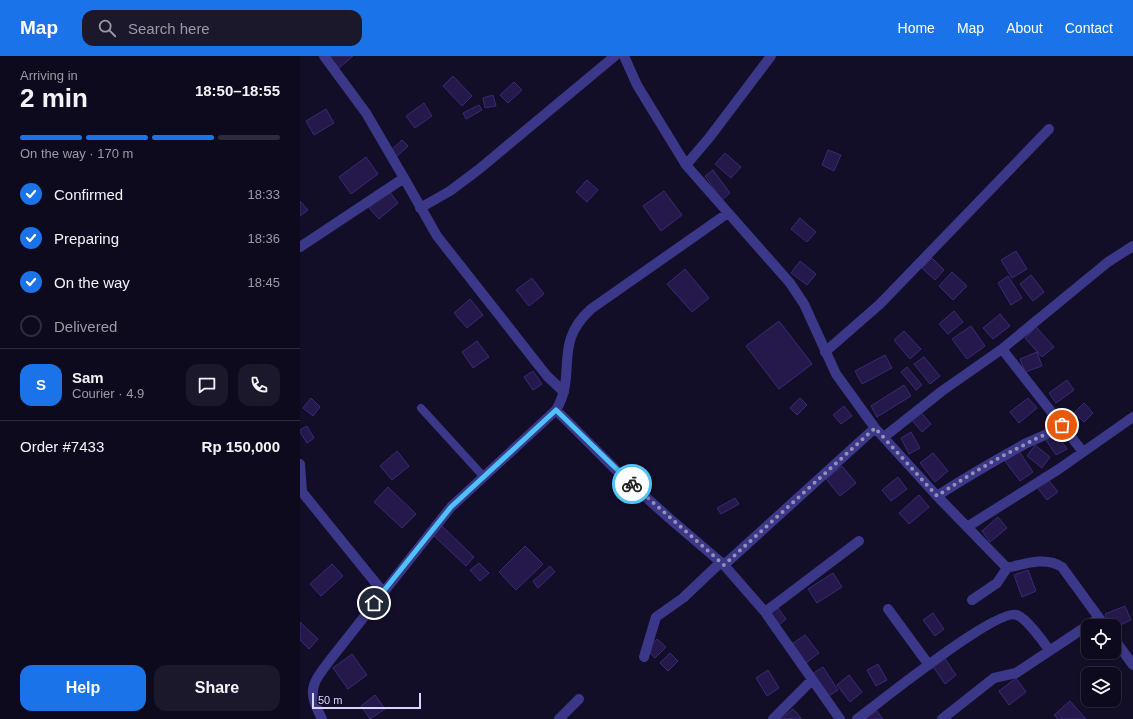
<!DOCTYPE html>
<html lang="en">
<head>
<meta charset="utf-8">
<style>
  body { margin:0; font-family:Arial,sans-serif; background:#1c182b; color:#f1f3f6; height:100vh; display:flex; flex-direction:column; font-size:15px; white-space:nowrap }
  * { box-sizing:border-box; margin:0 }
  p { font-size:13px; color:#9b9aa4 }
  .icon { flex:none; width:22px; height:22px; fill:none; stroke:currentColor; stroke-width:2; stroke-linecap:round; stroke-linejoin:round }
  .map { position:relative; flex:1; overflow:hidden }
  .drawer { display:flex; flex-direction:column; background:#0e0a1e; width:300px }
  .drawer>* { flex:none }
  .fabs { position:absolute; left:781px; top:563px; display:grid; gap:8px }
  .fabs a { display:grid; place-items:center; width:40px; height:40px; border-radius:8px; background:#0e0a1e; box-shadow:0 1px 3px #0004,0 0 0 1px #2e2b3c; font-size:20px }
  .scale { position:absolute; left:12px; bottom:10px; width:109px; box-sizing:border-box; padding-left:4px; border:2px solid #dad5ff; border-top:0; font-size:11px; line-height:14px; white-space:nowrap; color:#dad5ff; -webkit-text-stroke:3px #130e28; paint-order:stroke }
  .pin { position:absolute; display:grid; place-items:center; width:34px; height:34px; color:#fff; margin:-17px; border:2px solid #fff; border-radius:50%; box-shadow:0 1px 4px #0007 }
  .courier { position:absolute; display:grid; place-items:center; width:40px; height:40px; margin:-20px; border:3px solid #4fc3f7; border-radius:50%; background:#fff; color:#222; box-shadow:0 1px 5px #0007 }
  .overview em { font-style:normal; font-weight:700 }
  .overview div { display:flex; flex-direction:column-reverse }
  .overview { display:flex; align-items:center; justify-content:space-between; height:68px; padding:0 20px }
  h1 { font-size:26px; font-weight:700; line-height:30px }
  .bar { display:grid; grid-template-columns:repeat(4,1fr); gap:6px 4px; align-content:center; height:48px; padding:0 20px }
  .bar i { height:5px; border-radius:3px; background:#2e2b3c }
  .bar .active { background:#1a73e8 }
  .bar p { grid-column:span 4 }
  .line { display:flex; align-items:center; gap:10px; padding:0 20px; border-top:1px solid #2e2b3c }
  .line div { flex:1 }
  .round { display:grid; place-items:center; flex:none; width:42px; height:42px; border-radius:12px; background:#1c182b }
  ol { padding:0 20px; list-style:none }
  li { display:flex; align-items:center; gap:12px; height:44px }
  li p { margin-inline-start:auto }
  li .icon { padding:4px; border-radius:50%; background:#1a73e8; color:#fff; stroke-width:4 }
  li:last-child { color:#9b9aa4 }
  li i { width:22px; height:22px; border:2px solid #2e2b3c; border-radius:50% }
  .primary-button { display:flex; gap:8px; margin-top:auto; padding:8px 20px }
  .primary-button a { flex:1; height:46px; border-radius:12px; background:#1a73e8; color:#fff; font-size:16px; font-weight:700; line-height:46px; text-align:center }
  .primary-button a+a { background:#1c182b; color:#f1f3f6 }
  header { display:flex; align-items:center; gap:24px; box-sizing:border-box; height:56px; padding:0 20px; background:#1a73e8; color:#fff }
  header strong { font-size:19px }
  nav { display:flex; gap:22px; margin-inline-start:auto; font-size:14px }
  .search { width:280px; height:36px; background:#1c182b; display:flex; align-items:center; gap:10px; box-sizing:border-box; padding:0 14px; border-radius:12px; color:#9b9aa4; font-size:15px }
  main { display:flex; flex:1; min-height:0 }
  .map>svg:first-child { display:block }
</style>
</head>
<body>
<header>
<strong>Map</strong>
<div class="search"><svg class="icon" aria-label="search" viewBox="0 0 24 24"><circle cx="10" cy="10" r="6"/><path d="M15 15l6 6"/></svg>Search here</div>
<nav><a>Home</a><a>Map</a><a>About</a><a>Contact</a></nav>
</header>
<main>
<section class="drawer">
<div class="overview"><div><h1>2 min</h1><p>Arriving in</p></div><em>18:50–18:55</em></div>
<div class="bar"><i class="active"></i><i class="active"></i><i class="active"></i><i></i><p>On the way · 170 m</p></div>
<ol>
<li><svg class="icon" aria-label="check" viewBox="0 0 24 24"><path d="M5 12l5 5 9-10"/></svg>Confirmed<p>18:33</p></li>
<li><svg class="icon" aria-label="check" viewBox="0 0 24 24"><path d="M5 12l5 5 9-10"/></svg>Preparing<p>18:36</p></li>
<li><svg class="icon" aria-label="check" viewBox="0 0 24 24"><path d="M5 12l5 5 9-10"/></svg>On the way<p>18:45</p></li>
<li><i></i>Delivered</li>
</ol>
<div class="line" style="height:72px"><b class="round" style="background:#1a73e8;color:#fff">S</b><div><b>Sam</b><p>Courier · 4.9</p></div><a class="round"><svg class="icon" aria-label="chat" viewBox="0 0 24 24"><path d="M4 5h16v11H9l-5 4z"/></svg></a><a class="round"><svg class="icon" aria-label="phone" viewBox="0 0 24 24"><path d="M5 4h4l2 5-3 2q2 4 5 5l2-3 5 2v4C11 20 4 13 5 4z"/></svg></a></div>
<div class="line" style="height:52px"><div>Order #7433</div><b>Rp 150,000</b></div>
<div class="primary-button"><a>Help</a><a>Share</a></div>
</section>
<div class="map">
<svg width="833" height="663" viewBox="0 0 833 663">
  <rect width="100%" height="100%" fill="#130e28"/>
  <!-- building -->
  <path fill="#24194a" stroke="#3a2a77" d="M28,0H53L39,12Z
    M153,20L172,40L162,50L143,30Z
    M214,26L222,34L208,47L200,39Z
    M193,39L196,50L185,52L183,42Z
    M124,47L132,60L115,72L106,60Z
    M179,49L182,54L166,63L163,57Z
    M26,53L34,67L14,79L6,65Z
    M102,84L108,90L96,101L90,95Z
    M528,94L541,99L534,115L522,109Z
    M425,97L441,111L431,122L415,108Z
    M66,101L78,118L51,138L39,121Z
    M413,114L430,137L422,144L405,120Z
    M287,124L298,134L287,146L276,136Z
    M89,135L98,147L79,163L69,152Z
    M364,135L382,159L361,175L343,150Z
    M0,145L8,154L0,160Z
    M500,162L516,176L507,186L491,173Z
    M716,195L727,213L712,222L701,204Z
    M632,202L644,214L635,224L622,212Z
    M500,205L516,218L507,229L491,217Z
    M385,213L409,242L392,256L367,228Z
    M652,216L667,230L653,244L639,230Z
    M731,219L744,236L733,245L720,228Z
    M708,220L722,242L711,249L698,227Z
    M232,222L244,238L229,250L216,234Z
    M170,243L183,259L167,272L154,257Z
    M654,255L663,266L648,278L639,268Z
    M700,258L710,270L693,283L683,272Z
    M479,265L512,308L479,333L446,290Z
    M671,270L685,290L667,303L652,283Z
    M736,271L754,291L742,301L725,282Z
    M604,275L621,293L610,303L594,284Z
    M177,285L189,301L173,312L162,296Z
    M737,296L742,310L725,316L720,303Z
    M585,299L592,312L562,328L555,315Z
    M624,301L640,320L630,328L614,308Z
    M607,311L622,329L616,334L601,316Z
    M233,315L242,328L233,334L224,321Z
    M767,324L774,334L756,347L749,337Z
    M604,329L611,340L577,361L571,350Z
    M11,342L20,351L13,360L3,352Z
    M500,342L507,349L497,359L490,352Z
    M728,342L737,352L719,367L710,356Z
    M784,347L793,357L784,366L774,357Z
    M544,350L552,360L541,368L533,359Z
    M619,354L631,368L622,376L610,362Z
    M7,370L14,382L7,387L0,376V374Z
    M611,376L620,392L609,398L601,382Z
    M756,377L767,393L756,399L746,384Z
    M735,389L750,401L742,412L727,400Z
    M97,395L109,410L92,424L80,410Z
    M719,395L733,416L720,425L705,405Z
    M633,397L648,415L635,426L620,407Z
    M542,410L556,427L540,440L526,423Z
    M598,421L607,433L591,445L582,434Z
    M747,422L758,436L747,444L736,430Z
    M88,431L116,458L102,472L74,446Z
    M619,439L629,451L609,468L599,457Z
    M435,442L439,448L421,458L417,452Z
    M698,461L707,472L690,486L682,475Z
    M142,470L174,501L166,510L133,479Z
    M225,490L243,508L216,534L199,516Z
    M179,507L189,517L180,525L170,514Z
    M32,508L43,520L21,540L10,528Z
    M250,510L255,516L238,532L233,525Z
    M728,514L736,535L722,541L714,519Z
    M533,517L542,531L517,547L508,533Z
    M825,550L831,564L814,572V570H810L805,558Z
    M478,552L486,563L479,569L470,557Z
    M633,557L644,573L635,580L623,564Z
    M0,566L18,583L9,593L0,584Z
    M505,579L519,597L506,607L492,588Z
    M357,583L366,591L355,602L347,594Z
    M370,597L378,605L368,615L360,607Z
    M52,598L67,619L48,633L33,612Z
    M644,601L656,619L645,628L632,609Z
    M578,608L587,624L576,630L567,614Z
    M523,611L538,634L527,641L512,618Z
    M468,614L479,632L467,640L456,622Z
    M549,619L562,636L550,646L537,629Z
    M716,622L726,636L709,649L699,635Z
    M75,639L85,653L70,663L61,650Z
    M770,645L786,663H758L754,659Z
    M493,653L501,662L481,663Z
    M577,655L583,663H565Z"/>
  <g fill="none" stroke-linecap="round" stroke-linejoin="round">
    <!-- lane -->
    <path stroke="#3b3789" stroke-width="8" d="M121,352L184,421"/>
    <!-- street -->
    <path stroke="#3b3789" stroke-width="10" d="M324,0L337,29L386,109L490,227L504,248L536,318L575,372L637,440L707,512C724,508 746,500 762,511L805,570
      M386,109L409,82L471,0
      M104,122L137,180L247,320L264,336
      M120,152L150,135L178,114L315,0
      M0,191L104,122L66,57L24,0
      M702,293L783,396
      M525,296L580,248L749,73
      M256,354L318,416L369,462L424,509L465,556L540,663
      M584,381L642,335L702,293L808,206L833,190
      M0,408L2,436L83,536
      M637,440C665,422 694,405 723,389C736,382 749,379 762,369
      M667,471L759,413L833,361
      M424,509L575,372
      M672,544L697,527L707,512
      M588,553L629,609
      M465,556L559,485
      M814,583L833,609
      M344,601L356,561L383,542L421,506
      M22,663C7,634 11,629 30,604L151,451L256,354C278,318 252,288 291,253L428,157
      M259,663L279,643
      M473,663L512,624
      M557,663C579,647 697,551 717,559C726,562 743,585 749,594
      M642,663L694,622L716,617L799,562"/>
  </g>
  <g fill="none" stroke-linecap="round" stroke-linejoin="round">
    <!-- done -->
    <path stroke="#948fb4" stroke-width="4" stroke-dasharray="0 7.2" d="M332,428L424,509L575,372L637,440C666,421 695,403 726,388C738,381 749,378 762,369"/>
    <!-- route -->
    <path stroke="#4fc3f7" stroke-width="5" d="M74,547L151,451L256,354L332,428"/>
  </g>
</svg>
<div class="fabs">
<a><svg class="icon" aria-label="locate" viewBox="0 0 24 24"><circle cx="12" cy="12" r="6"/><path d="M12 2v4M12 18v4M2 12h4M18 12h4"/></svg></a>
<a><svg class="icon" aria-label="layers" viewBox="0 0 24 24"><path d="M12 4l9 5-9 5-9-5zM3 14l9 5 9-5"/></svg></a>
</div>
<div class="scale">50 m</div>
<div class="pin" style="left:762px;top:369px;background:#ea580c"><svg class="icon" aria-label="bag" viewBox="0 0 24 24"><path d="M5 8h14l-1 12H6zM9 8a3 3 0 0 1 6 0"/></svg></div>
<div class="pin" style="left:74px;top:547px;background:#1f2937"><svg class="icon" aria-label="home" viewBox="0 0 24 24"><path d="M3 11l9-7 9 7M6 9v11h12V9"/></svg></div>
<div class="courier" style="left:332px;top:428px"><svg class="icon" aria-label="bike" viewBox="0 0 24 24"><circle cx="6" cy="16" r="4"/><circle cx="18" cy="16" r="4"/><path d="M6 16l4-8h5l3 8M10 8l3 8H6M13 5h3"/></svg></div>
</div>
</main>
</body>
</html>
